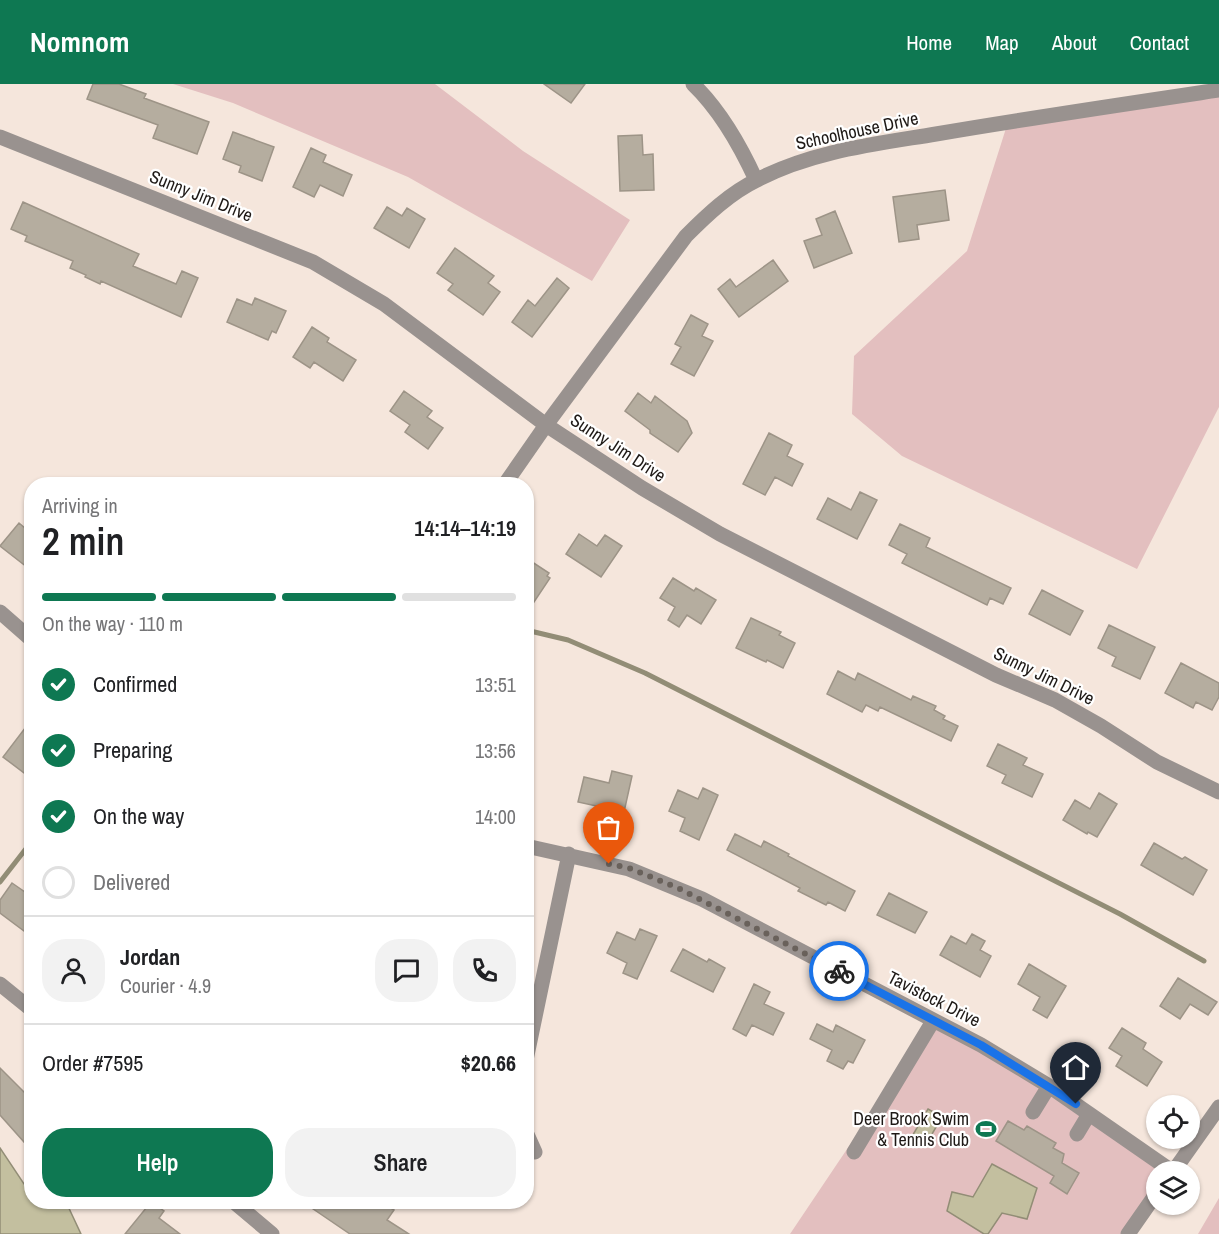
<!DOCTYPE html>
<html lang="en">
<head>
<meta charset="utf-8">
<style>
  body { margin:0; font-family:"Archivo Narrow",sans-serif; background:#f2f2f2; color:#202124; height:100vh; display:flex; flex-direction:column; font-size:22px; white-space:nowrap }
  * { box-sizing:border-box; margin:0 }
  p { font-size:20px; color:#757577 }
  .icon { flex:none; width:33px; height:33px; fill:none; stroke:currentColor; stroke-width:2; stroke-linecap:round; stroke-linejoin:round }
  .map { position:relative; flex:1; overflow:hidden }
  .sheet { position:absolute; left:24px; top:393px; width:510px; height:732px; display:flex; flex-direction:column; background:#fff; border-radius:24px; box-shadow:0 2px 4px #0004 }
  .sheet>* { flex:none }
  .controls { position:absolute; left:1146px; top:1011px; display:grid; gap:12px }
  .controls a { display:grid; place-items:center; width:54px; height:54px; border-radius:50%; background:#fff; box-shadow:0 2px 4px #0004; font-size:30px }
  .pin { position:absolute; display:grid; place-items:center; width:51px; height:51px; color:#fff; margin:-62px -26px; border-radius:50% 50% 50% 0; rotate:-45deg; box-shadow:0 0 6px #0007 }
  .pin .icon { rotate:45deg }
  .courier { position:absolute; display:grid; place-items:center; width:60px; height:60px; margin:-30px; border:4px solid #1a73e8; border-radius:50%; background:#fff; color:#222; box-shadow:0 2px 8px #0007 }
  .summary em { font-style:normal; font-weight:600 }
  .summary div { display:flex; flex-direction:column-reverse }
  .summary { display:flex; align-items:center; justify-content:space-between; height:102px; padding:0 18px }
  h1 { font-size:39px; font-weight:600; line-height:45px }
  .bar { display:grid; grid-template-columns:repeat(4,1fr); gap:9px 6px; align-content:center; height:72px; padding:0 18px }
  .bar i { height:8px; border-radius:4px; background:#e0e0e0 }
  .bar .active { background:#0e7852 }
  .bar p { grid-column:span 4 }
  .line { display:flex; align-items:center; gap:15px; padding:0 18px; border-top:2px solid #e0e0e0 }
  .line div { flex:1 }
  .round { display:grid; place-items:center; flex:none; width:63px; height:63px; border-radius:24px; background:#f2f2f2 }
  ol { padding:0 18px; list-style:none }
  li { display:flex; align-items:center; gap:18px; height:66px }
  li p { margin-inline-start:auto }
  li .icon { padding:6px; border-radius:50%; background:#0e7852; color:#fff; stroke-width:4 }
  li:last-child { color:#757577 }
  li i { width:33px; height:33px; border:3px solid #e0e0e0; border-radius:50% }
  .primary-button { display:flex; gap:12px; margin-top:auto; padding:12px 18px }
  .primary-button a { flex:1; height:69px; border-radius:24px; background:#0e7852; color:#fff; font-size:24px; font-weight:600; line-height:69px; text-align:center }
  .primary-button a+a { background:#f2f2f2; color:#202124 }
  header { display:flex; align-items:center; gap:36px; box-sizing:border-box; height:84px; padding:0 30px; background:#0e7852; color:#fff }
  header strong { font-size:28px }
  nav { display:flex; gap:33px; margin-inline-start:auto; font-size:21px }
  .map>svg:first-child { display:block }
</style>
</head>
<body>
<header>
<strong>Nomnom</strong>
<nav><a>Home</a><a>Map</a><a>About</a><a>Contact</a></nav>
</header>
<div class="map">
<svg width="1219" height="1150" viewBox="0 0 1219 1150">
  <rect width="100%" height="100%" fill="#f5e6dc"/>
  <!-- green -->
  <path fill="#e3bfbf" d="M173,0H435L523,67L630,136L592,197L408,93L233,19Z
    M1219,6V323L1137,485L902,372L852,330L854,272L967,167L1008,38Z
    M933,937L1173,1087L1156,1088V1110L1128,1150H790Z
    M1219,1114V1150H1198Z"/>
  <!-- water -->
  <path fill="#c3bf9f" stroke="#928d76" stroke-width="1.5" d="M928,1025L942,1033L925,1062L911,1054Z
    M0,1064L24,1100L31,1104L32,1118H66L81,1150H0Z
    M992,1080L1037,1104L1027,1135L1002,1129L988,1150H984L947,1127L952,1108L973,1113Z"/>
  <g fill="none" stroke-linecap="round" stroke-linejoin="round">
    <!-- stream -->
    <path stroke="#928d76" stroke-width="5" d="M526,546L568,556L645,589L1120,830L1204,877
      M0,798L32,757"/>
  </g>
  <!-- building -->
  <path fill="#b5ad9f" stroke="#9d9487" stroke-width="1.5" d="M93,0H119L146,10L144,14L209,38L197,70L153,54L158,41L87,15Z
    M544,0H585L571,19Z
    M233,48L274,63L262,97L239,88L241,82L223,75Z
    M642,51L643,71L653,70L654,106L620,107L618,52Z
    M311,64L326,71L323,78L352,91L343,112L320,101L314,113L293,103Z
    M945,106L949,136L917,141L919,155L899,158L893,113Z
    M23,118L139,170L133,182L176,200L182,187L198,194L181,233L101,197L100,200L85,193L86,191L70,184L73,177L25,157L27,152L11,145Z
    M387,123L402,132L407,124L425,135L409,164L374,144Z
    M835,127L852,169L814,184L804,157L822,151L816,135Z
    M455,164L494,192L488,199L500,208L483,231L448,206L453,200L437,189Z
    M773,176L788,197L739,233L718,205L730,195L736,203Z
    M557,194L569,204L532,253L512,238L528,216L535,222Z
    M255,214L286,227L276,249L272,247L268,256L227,238L237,215L252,221Z
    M691,231L708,240L702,252L713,257L694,292L671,280L681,263L675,260Z
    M312,243L329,254L327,258L356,276L343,297L314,278L310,284L293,273Z
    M404,307L432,327L427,333L443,344L428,365L405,348L410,341L390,327Z
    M638,309L651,319L655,312L687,337L692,349L678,368L650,349V346L625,327Z
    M769,349L792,361L787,372L803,380L792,402L775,393L765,411L743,400Z
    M860,408L877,416L857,455L817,435L828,414L851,426Z
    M19,439L32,450V487L0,462Z
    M900,440L930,454L926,463L1011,504L1003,520L990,514L987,521L902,479L907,470L889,461Z
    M579,450L597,462L605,451L622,462L601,493L566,470Z
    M526,474L549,489L547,492L550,494L526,530Z
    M673,494L694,507L696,504L716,516L701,540L687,531L679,543L668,536L675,523L660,514Z
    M1042,506L1083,527L1070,551L1029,530Z
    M751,534L781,548L779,551L795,559L783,584L767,576L766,578L736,564Z
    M1109,541L1155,563L1140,595L1112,582L1116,573L1098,564Z
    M1181,579L1219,599V613L1212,626L1196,618L1193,624L1165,609Z
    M838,587L855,596L858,589L911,616L913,612L936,622L934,626L945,632L943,635L958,642L951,657L880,623L878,627L866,621L862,628L827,610Z
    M32,635V695L3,673Z
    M998,660L1027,674L1023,681L1043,690L1032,713L1002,699L1006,691L987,682Z
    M612,687L632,692L624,728L578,718L584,693L609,699Z
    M703,704L718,711L699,756L680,747L685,734L669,727L678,706L698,715Z
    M1099,709L1117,720L1097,753L1088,748L1087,750L1063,736L1075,716L1090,725Z
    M735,750L761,763L764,757L789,770L788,772L855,807L845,827L828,818L826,821L798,807L800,804L727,766Z
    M1154,759L1182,775L1185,773L1207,786L1193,811L1141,781Z
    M12,799L32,813V837L24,847L0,829V816Z
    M889,809L927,828L915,849L877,831Z
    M640,845L657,852L637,895L623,889L627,879L607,869L617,848L635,856Z
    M972,850L985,857L980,866L991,872L980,893L940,871L951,852L966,860Z
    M683,865L707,878L709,875L725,884L713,908L671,887Z
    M1029,880L1066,902L1047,934L1033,926L1040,913L1018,900Z
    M1178,894L1217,918L1208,931L1190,920L1180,935L1160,922Z
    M754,900L770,908L764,920L784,929L773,951L752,941L746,952L733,945Z
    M817,940L833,948L836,941L865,956L853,979L848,977L843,985L827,977L832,966L810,955Z
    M1122,944L1146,959L1143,965L1162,978L1147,1002L1116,982L1122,972L1109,964Z
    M0,984L32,1016V1067L0,1031Z
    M1008,1037L1024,1046L1027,1042L1056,1059L1053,1064L1064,1070L1062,1079L1079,1089L1067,1110L1050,1099L1054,1092L996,1057Z
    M151,1118L164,1127L159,1134L180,1150H125Z
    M303,1118H381L394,1126L387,1136L409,1150H350Z"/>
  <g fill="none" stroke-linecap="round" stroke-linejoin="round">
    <!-- minor -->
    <path stroke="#99928f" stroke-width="15" d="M693,0C721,27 740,61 756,96
      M0,53L313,178L384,220L546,341L642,404L720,450L996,591L1055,616L1101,642L1157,678L1219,708
      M505,400L546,341L686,152C707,131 730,109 757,96C812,67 876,60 936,50C1030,34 1125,20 1219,6
      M0,528L32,556
      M526,762L629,785L702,815L981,961L1049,1002L1173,1088
      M0,900L32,926
      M526,976L569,770
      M1033,1028L1049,1002
      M526,1048L535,1068
      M1077,1050L1089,1030
      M854,1068L933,937
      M1173,1088L1219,1023
      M234,1118L272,1150
      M1128,1150L1156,1110"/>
  </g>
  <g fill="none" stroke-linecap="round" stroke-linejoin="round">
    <!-- done -->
    <path stroke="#69615b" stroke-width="6" stroke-dasharray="0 10.8" d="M609,780L629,784L678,804L839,887"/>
    <!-- route -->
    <path stroke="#1a73e8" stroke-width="8" d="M839,887L981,961L1076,1020"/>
  </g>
  <!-- icons -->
  <defs>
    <g id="stadium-bare" transform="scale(1.62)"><path d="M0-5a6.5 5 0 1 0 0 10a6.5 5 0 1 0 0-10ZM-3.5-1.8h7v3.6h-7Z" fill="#0e7852" stroke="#fff" stroke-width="2.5" paint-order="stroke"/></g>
  </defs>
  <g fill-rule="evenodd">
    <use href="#stadium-bare" x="986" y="1045"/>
  </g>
  <g text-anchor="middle" stroke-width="4.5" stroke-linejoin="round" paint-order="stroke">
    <!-- street labels -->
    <g font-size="18" fill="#1e1916" stroke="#fff">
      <text transform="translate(857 47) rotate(-12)" y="6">Schoolhouse Drive</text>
      <text transform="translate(201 112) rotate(22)" y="6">Sunny Jim Drive</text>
      <text transform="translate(618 364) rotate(33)" y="6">Sunny Jim Drive</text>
      <text transform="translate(1044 592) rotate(26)" y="6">Sunny Jim Drive</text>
      <text transform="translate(934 915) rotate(27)" y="6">Tavistock Drive</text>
    </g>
    <!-- poi labels -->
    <g font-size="18" fill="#1e1916" stroke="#fff" text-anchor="end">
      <text x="969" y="1041">Deer Brook Swim<tspan x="969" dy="21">&amp; Tennis Club</tspan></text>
    </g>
  </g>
</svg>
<div class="controls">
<a><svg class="icon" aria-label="locate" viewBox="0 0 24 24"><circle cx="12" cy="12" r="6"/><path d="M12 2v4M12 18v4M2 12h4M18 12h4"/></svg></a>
<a><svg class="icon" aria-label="layers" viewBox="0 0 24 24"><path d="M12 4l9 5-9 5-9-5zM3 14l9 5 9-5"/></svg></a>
</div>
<div class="pin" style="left:609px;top:780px;background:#ea580c"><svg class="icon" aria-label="bag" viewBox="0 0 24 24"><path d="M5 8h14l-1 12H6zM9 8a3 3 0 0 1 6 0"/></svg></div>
<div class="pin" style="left:1076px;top:1020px;background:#1f2937"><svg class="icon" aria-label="home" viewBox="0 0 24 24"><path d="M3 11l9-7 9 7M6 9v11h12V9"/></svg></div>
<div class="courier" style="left:839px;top:887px"><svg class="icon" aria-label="bike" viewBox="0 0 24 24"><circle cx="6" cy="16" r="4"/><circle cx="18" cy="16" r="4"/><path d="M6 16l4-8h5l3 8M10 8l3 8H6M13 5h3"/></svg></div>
<section class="sheet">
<div class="summary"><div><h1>2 min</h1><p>Arriving in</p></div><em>14:14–14:19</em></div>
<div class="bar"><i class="active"></i><i class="active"></i><i class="active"></i><i></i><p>On the way · 110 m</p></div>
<ol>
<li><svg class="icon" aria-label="check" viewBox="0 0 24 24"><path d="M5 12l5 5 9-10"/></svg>Confirmed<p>13:51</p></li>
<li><svg class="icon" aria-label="check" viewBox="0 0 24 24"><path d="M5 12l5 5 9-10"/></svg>Preparing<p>13:56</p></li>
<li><svg class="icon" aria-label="check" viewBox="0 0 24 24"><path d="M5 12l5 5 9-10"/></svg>On the way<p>14:00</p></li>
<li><i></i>Delivered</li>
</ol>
<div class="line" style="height:108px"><a class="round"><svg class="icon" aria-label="person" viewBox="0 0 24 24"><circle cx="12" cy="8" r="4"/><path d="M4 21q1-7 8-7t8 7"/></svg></a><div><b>Jordan</b><p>Courier · 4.9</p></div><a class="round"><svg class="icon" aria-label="chat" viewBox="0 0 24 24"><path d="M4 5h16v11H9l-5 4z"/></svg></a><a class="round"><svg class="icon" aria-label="phone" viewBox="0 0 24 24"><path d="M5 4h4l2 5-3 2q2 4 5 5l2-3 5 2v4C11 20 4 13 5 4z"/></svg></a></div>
<div class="line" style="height:78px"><div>Order #7595</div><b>$20.66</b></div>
<div class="primary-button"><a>Help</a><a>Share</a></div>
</section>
</div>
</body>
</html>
